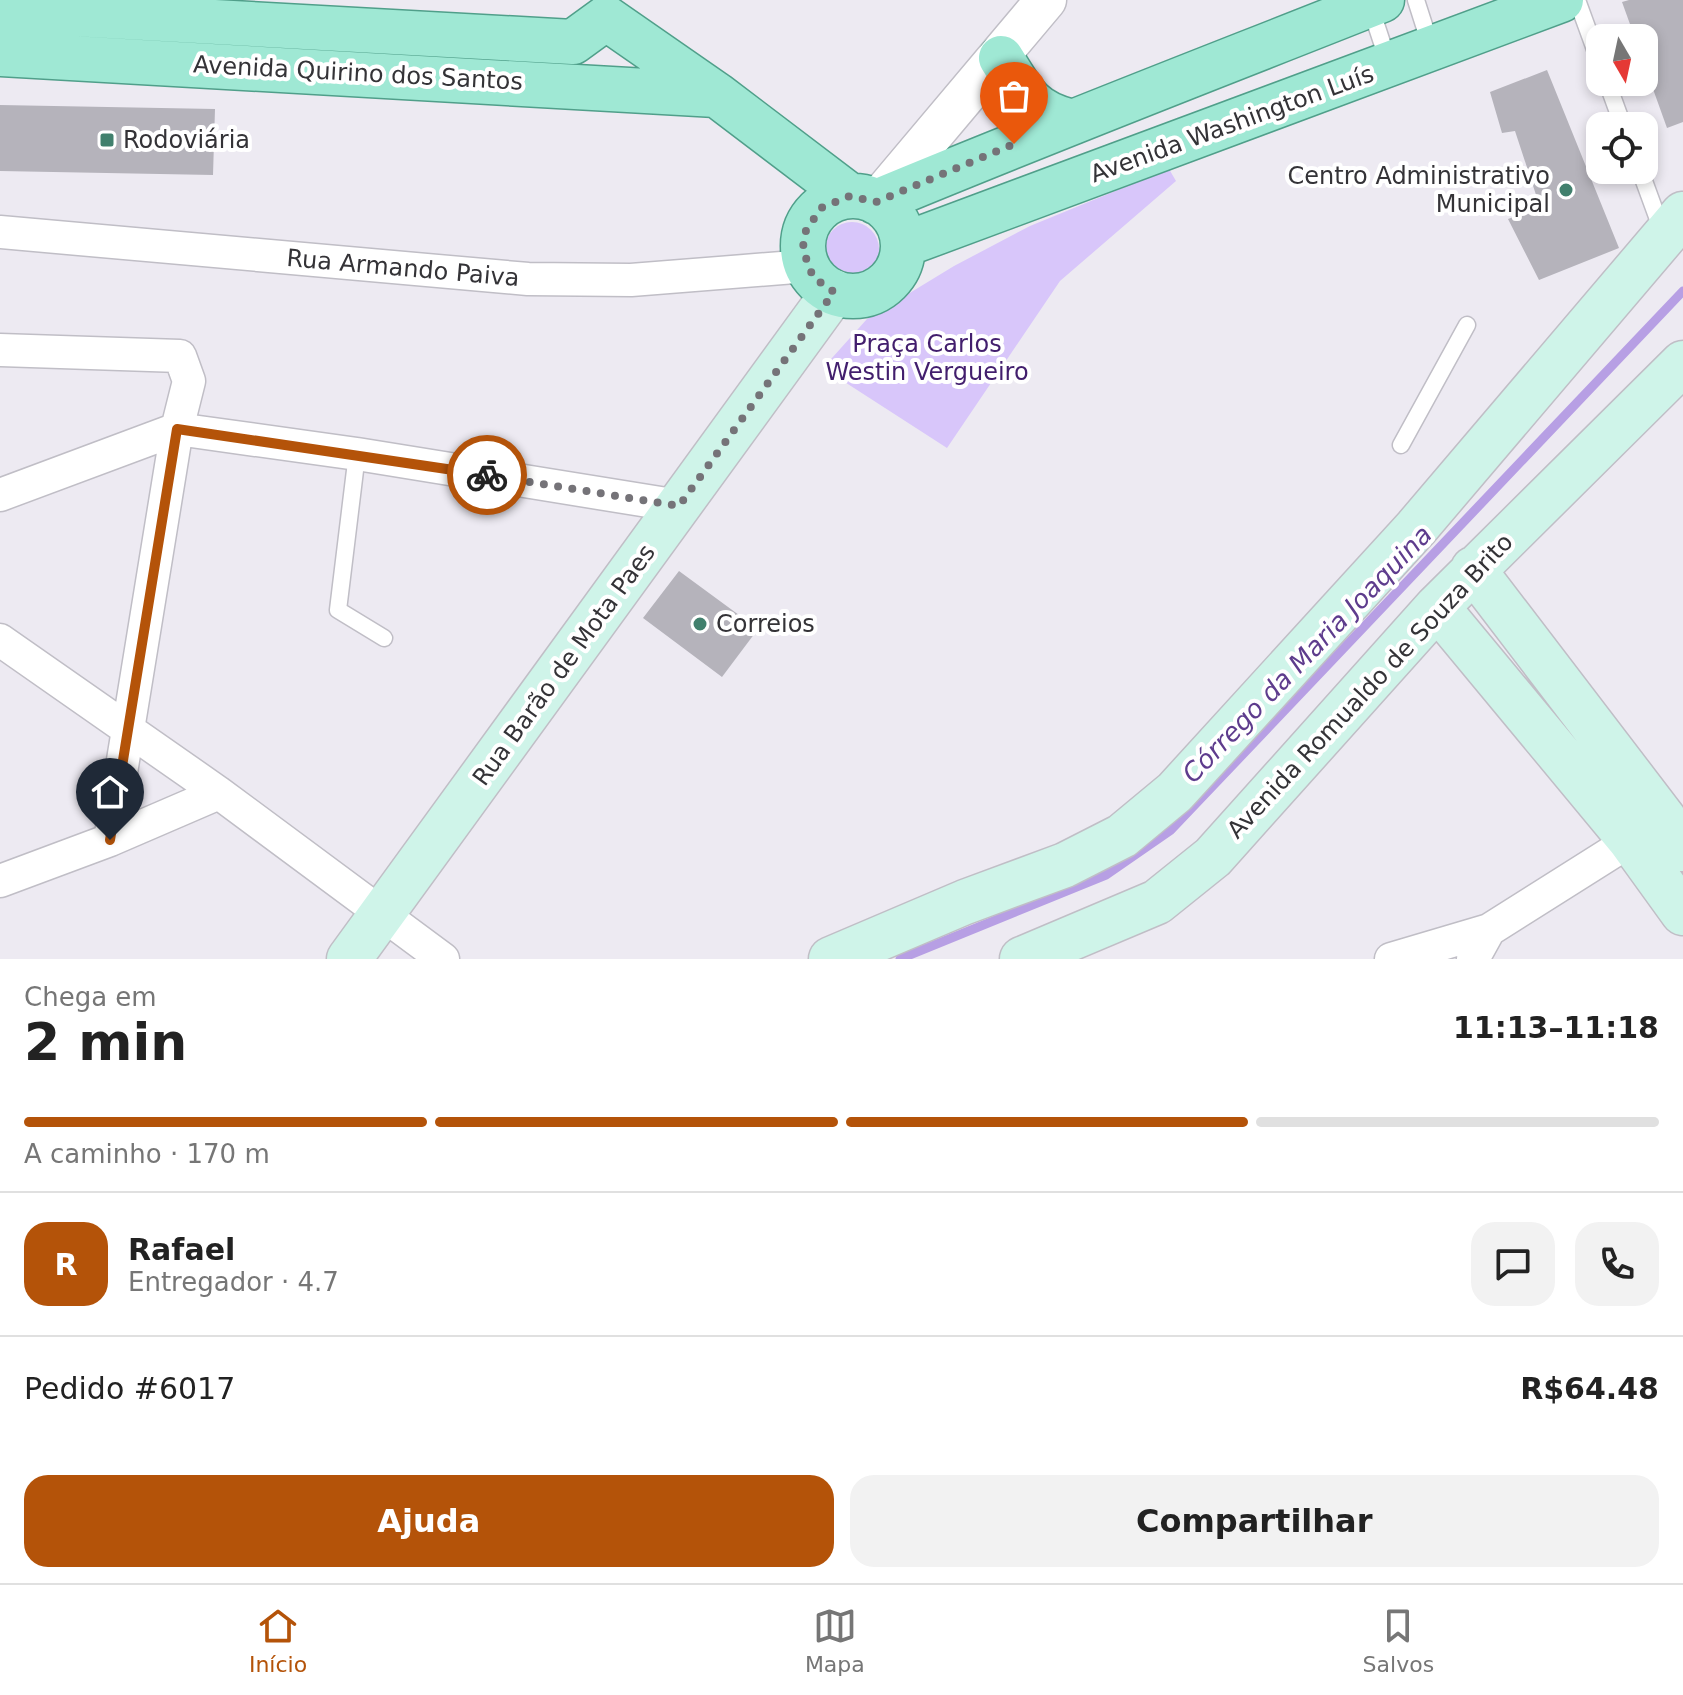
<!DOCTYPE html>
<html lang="pt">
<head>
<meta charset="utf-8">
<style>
  body { margin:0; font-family:"DejaVu Sans",sans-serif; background:#f2f2f2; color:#222; height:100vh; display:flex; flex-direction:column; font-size:30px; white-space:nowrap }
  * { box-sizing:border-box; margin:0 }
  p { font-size:26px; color:#767676 }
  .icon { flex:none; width:44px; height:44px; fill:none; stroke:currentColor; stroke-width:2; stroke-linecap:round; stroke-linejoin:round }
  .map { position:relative; height:959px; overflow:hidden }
  .details { display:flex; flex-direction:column; background:#fff; flex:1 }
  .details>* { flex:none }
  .needle { width:52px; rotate:171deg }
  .buttons { position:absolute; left:1586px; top:24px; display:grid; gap:16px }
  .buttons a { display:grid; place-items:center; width:72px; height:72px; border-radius:16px; background:#fff; box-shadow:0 4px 12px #0003; font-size:40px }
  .pin { position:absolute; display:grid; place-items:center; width:68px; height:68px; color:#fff; margin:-82px -34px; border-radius:50% 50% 50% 0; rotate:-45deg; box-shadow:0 0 8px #0007 }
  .pin .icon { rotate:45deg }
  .courier { position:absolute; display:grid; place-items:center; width:80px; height:80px; margin:-40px; border:6px solid #b45309; border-radius:50%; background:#fff; color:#222; box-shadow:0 2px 10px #0007 }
  .head em { font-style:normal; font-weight:700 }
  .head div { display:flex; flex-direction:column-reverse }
  .head { display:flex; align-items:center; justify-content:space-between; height:136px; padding:0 24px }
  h1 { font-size:52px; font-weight:700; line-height:60px }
  .bar { display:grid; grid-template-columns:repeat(4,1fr); gap:12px 8px; align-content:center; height:96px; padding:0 24px }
  .bar i { height:10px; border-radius:6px; background:#e0e0e0 }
  .bar .active { background:#b45309 }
  .bar p { grid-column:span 4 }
  .line { display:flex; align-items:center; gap:20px; padding:0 24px; border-top:2px solid #e0e0e0 }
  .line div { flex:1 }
  .round { display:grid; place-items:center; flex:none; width:84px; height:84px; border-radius:24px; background:#f2f2f2 }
  .action { display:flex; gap:16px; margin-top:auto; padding:16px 24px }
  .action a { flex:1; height:92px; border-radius:24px; background:#b45309; color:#fff; font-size:32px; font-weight:700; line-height:92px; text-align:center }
  .action a+a { background:#f2f2f2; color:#222 }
  .tab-bar { display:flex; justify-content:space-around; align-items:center; height:112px; border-top:2px solid #e0e0e0; background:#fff; font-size:22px; color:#767676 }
  .tab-bar a { display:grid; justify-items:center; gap:4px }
  .tab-bar .active { color:#b45309 }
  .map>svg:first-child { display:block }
</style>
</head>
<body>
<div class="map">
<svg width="1683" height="959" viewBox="0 0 1683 959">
  <rect width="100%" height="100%" fill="#edeaf2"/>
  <!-- green -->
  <path fill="#d8c6fa" d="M1169,169L1176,181L1060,281L947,448L823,368L867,319L954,266L1030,226Z
    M825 249a27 27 0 1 1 54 0a27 27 0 1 1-54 0Z"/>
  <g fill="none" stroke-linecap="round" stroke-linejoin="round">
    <!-- stream -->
    <path stroke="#b79fe4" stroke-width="9" d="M900,959L1106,875L1171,830L1683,291"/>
  </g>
  <!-- building -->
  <path fill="#b5b3bb" d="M1629,0H1683V122L1667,128L1644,64V38H1635L1622,2Z
    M1547,70L1619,248L1539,280L1508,219L1540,207L1515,131L1502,133L1490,92Z
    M0,105L215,109L213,175L0,171Z
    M679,571L758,629L722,677L643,618Z"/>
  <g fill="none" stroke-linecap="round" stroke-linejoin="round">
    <!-- service casing -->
    <g stroke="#c0bec6" stroke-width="19">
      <path id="service" d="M1416,0L1431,47
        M1577,0L1600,63
        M1370,6L1389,64
        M1607,82L1623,126
        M1640,170L1663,233
        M1401,445L1467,325
        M357,454L338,610L384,638"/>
    </g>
    <!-- minor casing -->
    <g stroke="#c0bec6" stroke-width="35">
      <path id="minor" d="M0,232L528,279L631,280L807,266
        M0,350L180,356L189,381L177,429L110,840
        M0,495L177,429L357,454L679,506
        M0,640L219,793L443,959
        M0,881L110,840L219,793
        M1489,930L1649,829
        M1391,959L1489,930L1473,959"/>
    </g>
    <!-- tertiary casing -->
    <g stroke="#c0bec6" stroke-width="43">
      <path id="tertiary" d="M876,202L1046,0"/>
    </g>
    <!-- secondary casing -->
    <g stroke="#c0bec6" stroke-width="47">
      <path id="secondary" d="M1473,569L1664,819L1683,849
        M1437,607L1631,841L1683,913
        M349,959L834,292
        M831,959L965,902L1065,865L1122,836L1175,792L1416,528L1683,214
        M1022,959L1157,902L1213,857L1437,607L1683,363"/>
    </g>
    <!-- primary casing -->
    <g stroke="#509f8a" stroke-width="47">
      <path id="primary" d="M0,10L573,42L606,18L717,95L850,196
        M0,54L716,95
        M1001,58C1022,91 1029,111 1069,121
        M803 246a50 50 0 1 1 100 0a50 50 0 1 1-100 0Z
        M876,202C1044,132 1213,67 1382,0
        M903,245L1561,0"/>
    </g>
    <!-- service -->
    <use href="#service" stroke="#fff" stroke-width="16"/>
    <!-- minor -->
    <use href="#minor" stroke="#fff" stroke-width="32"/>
    <!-- tertiary -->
    <use href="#tertiary" stroke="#fff" stroke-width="40"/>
    <!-- secondary -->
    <use href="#secondary" stroke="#cff4e9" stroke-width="44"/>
    <!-- primary -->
    <use href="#primary" stroke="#9fe8d4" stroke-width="44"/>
  </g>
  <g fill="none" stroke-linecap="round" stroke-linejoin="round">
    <!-- done -->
    <path stroke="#757378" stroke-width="8" stroke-dasharray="0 14.4" d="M487,475L679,506L834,292L813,277L803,250L804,234L821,208L850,196L876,202L1014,144"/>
    <!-- route -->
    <path stroke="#b45309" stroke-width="10" d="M110,840L177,429L487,475"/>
  </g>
  <!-- markers -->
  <g fill="#41806d" stroke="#fff" stroke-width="3">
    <rect x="99" y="132" width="16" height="16" rx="4"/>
    <circle cx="1566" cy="190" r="8"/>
    <circle cx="700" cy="624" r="8"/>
  </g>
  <g text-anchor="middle" stroke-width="8" stroke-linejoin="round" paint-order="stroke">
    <!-- street labels -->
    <g font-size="24" fill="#343337" stroke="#fff">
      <text transform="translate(358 73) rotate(3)" y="8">Avenida Quirino dos Santos</text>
      <text transform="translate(1232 124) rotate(-20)" y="8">Avenida Washington Luís</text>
      <text transform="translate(403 268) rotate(5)" y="8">Rua Armando Paiva</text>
      <text transform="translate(564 665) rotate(-54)" y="8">Rua Barão de Mota Paes</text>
      <text transform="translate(1370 686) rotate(-47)" y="8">Avenida Romualdo de Souza Brito</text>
    </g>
    <!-- poi labels -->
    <g font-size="24" fill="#343337" stroke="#fff" text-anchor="start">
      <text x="123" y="148">Rodoviária</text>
      <text x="1550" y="184" text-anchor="end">Centro Administrativo<tspan x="1550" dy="28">Municipal</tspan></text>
      <text x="716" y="632">Correios</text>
    </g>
    <!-- park labels -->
    <g font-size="24" fill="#421e6d" stroke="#fff">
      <text x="927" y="352">Praça Carlos<tspan x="927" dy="28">Westin Vergueiro</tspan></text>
    </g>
    <!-- water labels -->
    <g font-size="26" font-style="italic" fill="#5e3c8d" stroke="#fff">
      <text transform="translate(1307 654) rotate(-46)" y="9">Córrego da Maria Joaquina</text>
    </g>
  </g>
</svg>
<div class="buttons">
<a><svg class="needle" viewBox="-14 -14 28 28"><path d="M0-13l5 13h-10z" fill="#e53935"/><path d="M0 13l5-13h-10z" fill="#767676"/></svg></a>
<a><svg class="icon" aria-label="locate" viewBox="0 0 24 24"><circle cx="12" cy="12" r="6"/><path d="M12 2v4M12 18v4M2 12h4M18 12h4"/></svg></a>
</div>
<div class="pin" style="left:1014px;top:144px;background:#ea580c"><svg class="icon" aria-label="bag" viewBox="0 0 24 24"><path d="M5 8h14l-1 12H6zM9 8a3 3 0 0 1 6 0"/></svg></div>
<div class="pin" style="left:110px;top:840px;background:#1f2937"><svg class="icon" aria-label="home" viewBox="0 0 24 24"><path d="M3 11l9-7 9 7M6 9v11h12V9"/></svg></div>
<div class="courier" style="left:487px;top:475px"><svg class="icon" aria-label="bike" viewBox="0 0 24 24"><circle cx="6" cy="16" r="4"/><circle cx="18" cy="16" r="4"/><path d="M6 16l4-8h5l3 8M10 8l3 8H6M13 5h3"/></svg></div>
</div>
<section class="details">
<div class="head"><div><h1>2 min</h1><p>Chega em</p></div><em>11:13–11:18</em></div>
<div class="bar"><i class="active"></i><i class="active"></i><i class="active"></i><i></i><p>A caminho · 170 m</p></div>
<div class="line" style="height:144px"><b class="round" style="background:#b45309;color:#fff">R</b><div><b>Rafael</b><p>Entregador · 4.7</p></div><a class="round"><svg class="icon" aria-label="chat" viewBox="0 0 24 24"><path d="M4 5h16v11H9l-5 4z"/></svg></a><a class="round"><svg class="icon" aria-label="phone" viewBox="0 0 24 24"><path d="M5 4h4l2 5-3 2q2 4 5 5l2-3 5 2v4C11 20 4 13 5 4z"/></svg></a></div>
<div class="line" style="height:104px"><div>Pedido #6017</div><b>R$64.48</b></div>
<div class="action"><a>Ajuda</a><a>Compartilhar</a></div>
</section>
<nav class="tab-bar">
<a class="active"><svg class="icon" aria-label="home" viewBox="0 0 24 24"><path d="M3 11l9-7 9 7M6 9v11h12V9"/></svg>Início</a>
<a><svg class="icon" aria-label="map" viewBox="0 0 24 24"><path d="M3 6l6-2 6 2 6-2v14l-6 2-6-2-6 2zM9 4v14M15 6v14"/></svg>Mapa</a>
<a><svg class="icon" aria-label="saved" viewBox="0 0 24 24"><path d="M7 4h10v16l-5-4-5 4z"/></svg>Salvos</a>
</nav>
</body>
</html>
